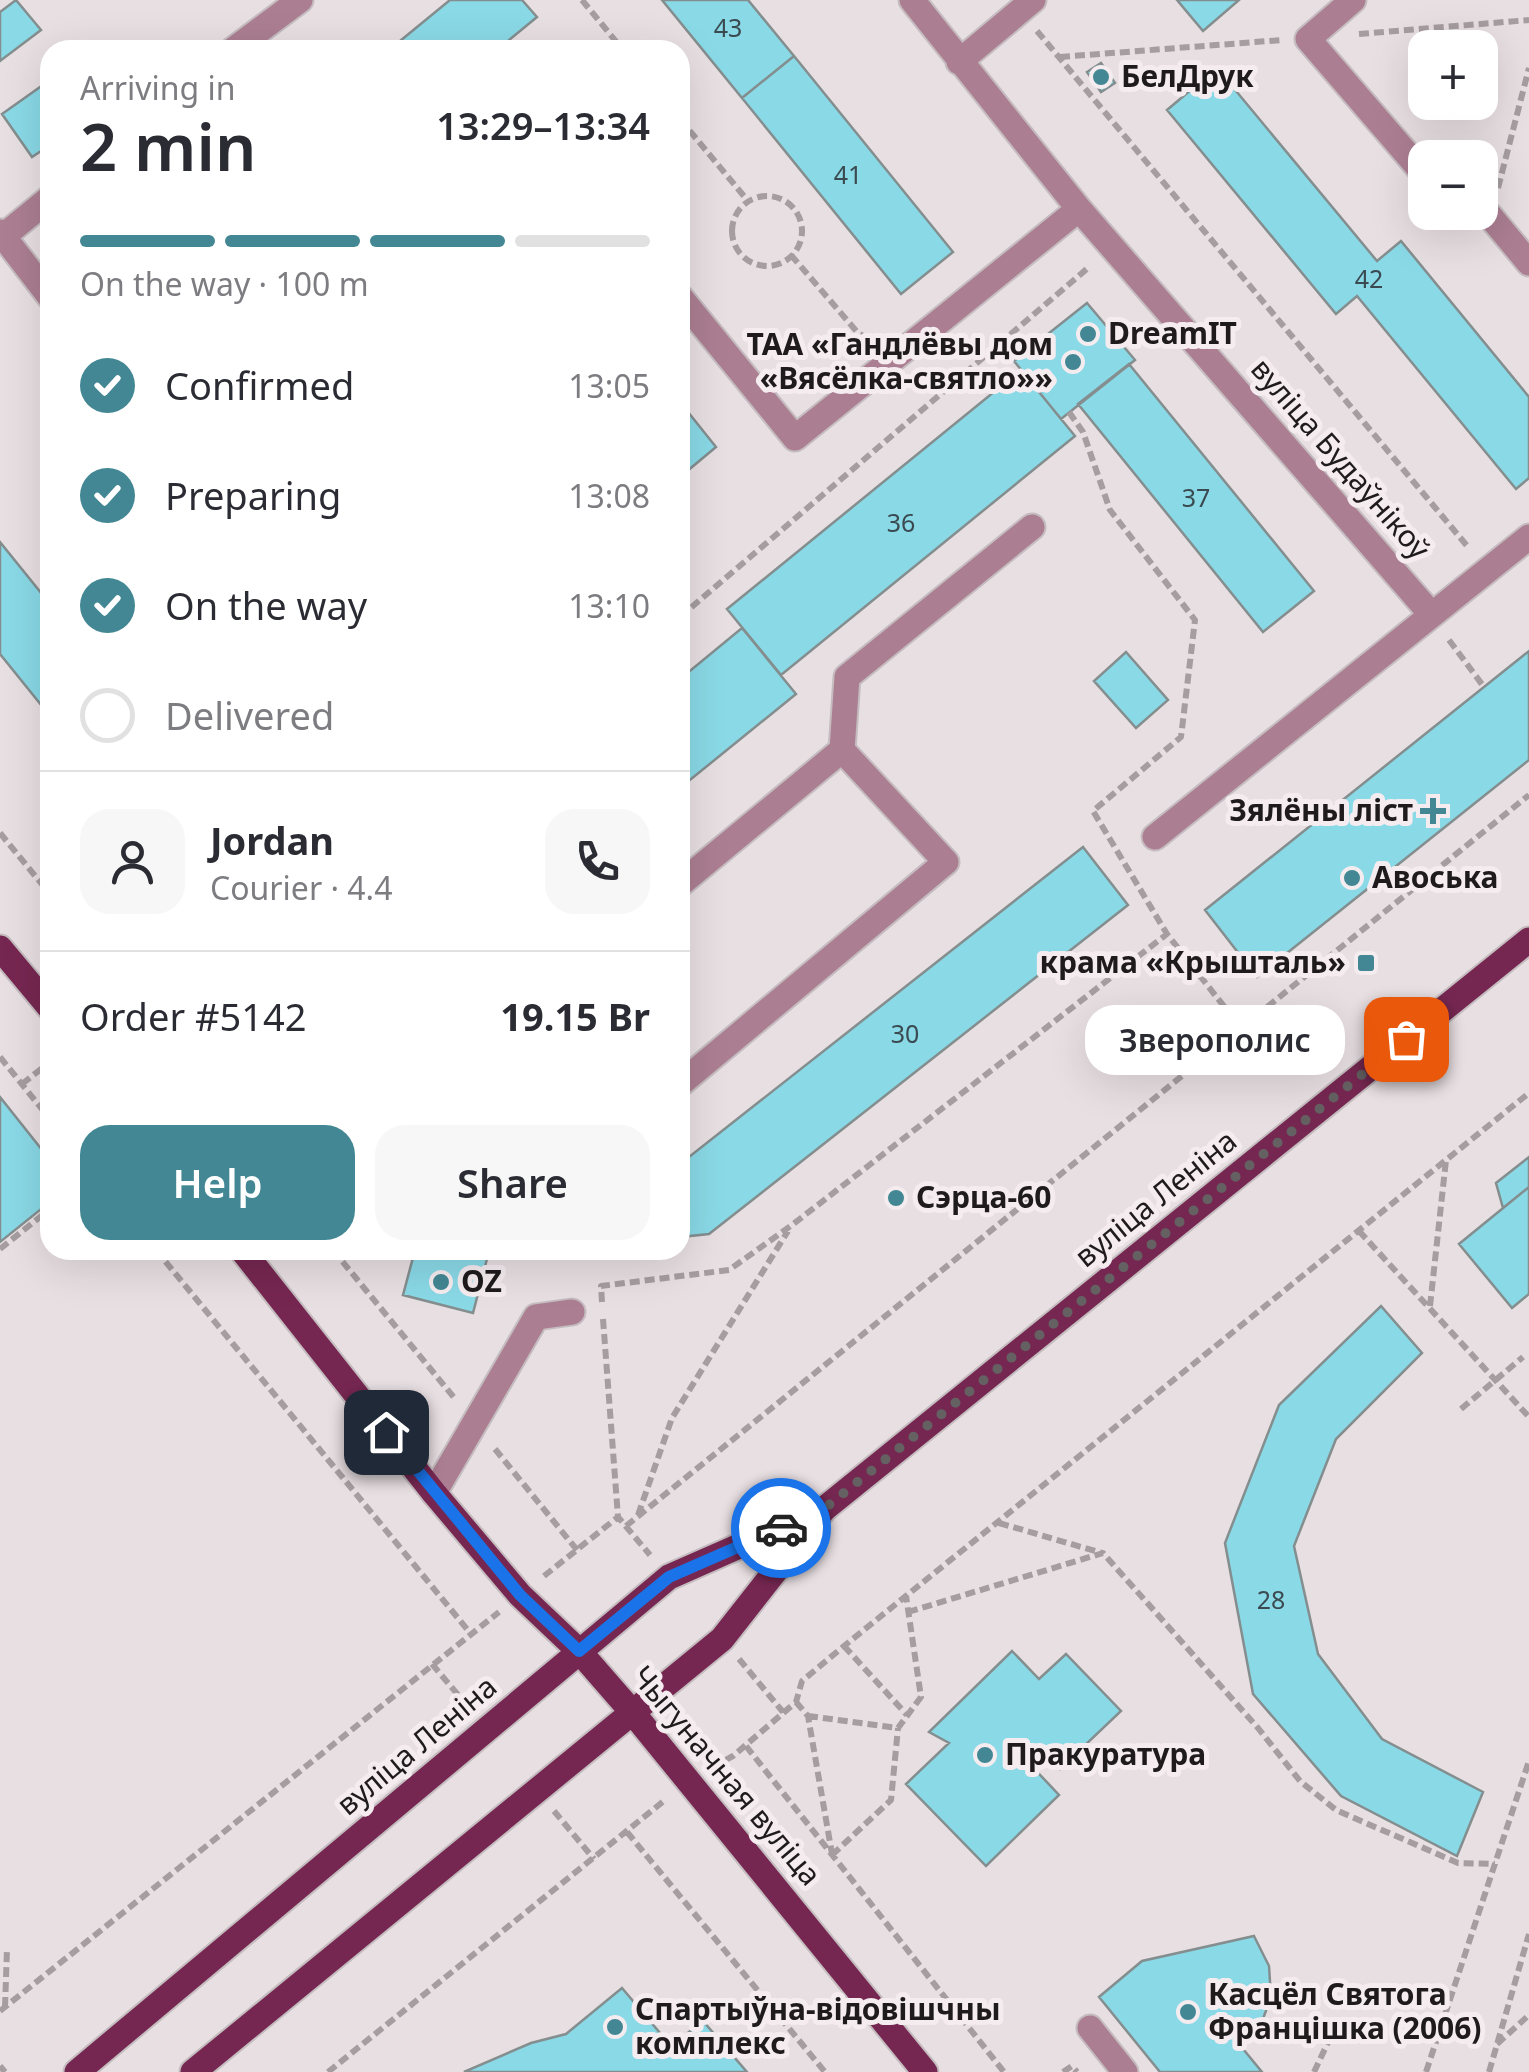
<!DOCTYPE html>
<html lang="en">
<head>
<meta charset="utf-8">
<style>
  body { margin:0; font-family:"Noto Sans",sans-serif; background:#f7f7f7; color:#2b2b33; height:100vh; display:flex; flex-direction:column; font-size:38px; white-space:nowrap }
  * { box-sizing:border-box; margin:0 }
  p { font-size:32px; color:#7c7c81 }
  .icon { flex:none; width:55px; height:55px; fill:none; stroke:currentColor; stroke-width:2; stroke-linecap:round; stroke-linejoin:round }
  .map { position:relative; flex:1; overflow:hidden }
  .panel { position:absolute; left:40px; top:40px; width:650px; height:1220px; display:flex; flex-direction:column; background:#fff; border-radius:30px; box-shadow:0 10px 40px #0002 }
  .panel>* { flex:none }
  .controls { position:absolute; left:1408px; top:30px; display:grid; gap:20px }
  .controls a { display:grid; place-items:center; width:90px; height:90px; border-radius:20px; background:#fff; box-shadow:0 10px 40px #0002; font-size:50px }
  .pin { position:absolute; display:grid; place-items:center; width:85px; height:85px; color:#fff; margin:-42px; border-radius:20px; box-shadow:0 5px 15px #0006 }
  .courier { position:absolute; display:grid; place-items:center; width:100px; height:100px; margin:-50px; border:8px solid #1a73e8; border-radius:50%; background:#fff; color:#222; box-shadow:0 2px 12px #0007 }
  .bubble { position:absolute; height:70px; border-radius:30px; background:#fff; box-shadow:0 10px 40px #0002; font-size:32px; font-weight:600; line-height:70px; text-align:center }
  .overview em { font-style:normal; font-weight:600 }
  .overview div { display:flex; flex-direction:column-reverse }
  .overview { display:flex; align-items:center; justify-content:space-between; height:170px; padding:0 40px }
  h1 { font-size:65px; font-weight:600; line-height:75px }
  .bar { display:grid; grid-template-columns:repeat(4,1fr); gap:15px 10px; align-content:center; height:120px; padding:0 40px }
  .bar i { height:12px; border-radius:8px; background:#e1e1e2 }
  .bar .selected { background:#428793 }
  .bar p { grid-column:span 4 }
  .line { display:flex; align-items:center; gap:25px; padding:0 40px; border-top:2px solid #e1e1e2 }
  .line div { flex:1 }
  .round { display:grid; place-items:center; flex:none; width:105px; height:105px; border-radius:30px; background:#f7f7f7 }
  ol { padding:0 40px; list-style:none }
  li { display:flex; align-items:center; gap:30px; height:110px }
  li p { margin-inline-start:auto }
  li .icon { padding:10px; border-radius:50%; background:#428793; color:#fff; stroke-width:4 }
  li:last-child { color:#7c7c81 }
  li i { width:55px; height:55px; border:5px solid #e1e1e2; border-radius:50% }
  .primary-button { display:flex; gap:20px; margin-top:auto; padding:20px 40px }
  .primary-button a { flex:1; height:115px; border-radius:30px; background:#428793; color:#fff; font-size:40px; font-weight:600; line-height:115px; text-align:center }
  .primary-button a+a { background:#f7f7f7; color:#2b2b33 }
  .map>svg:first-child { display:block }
</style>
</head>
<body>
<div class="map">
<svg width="1529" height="2072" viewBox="0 0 1529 2072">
  <rect width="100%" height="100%" fill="#e8dfe2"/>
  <!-- building -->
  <path fill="#8ad9e7" stroke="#848e8f" stroke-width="2.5" d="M16,0L41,30L0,61V12Z
    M450,0H522L537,17L497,50H389Z
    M662,0H748L794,56L742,98Z
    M1177,0H1239L1203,31Z
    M794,56L953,252L901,294L742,98Z
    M1101,63L1115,83L1101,92L1087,72Z
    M1217,68L1377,261L1401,241L1529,397V478L1516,489L1357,296L1336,314L1167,110Z
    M50,80V145L32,157L2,114Z
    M1087,303L1135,360L1061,419L1014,361Z
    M1129,364L1314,591L1263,632L1078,404Z
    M1021,370L1075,436L781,675L727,609Z
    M680,402L716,447L680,477Z
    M0,542L50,604V716L0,654Z
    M742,628L796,694L680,788V679Z
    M1529,651V760L1257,977L1205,910Z
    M1126,652L1168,700L1136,728L1094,681Z
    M1083,847L1128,905L709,1234L680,1237V1164Z
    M0,1097L50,1160V1202L0,1242Z
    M1529,1157V1187L1503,1208L1496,1183Z
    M1529,1187V1294L1512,1308L1459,1244Z
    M415,1250H541L488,1255L473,1313L403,1295Z
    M1381,1306L1422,1353L1336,1439L1294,1546L1318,1654L1382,1739L1483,1792L1457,1856L1341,1796L1253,1694L1225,1543L1279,1405Z
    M1012,1651L1039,1679L1066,1654L1121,1711L1060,1769L1040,1748L1027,1761L1059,1795L986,1866L906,1784L949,1743L929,1732Z
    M1254,1936L1269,1966L1271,1997L1260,2027L1239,2044L1262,2072H1160L1099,1997L1142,1961Z
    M622,1988L671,2046L703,2021L747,2072H464L531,2043L566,2034Z"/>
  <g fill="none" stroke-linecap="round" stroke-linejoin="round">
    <!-- minor casing -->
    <g stroke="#c4bcbf" stroke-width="29">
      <path id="minor" d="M912,0L1079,209L1431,614
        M1353,0L1308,39L1425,175
        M233,50L300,0
        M959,62L1033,0
        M1480,212L1490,216L1529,263
        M0,232L50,297
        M0,239L50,198
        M680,297L795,438L1079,209
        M842,750L847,677L1032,527
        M1155,837L1529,537
        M680,884L842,750L946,862L680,1084
        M434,1493L536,1317L572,1312
        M1090,2028L1125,2072"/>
    </g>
    <!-- major casing -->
    <g stroke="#c4bcbf" stroke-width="29">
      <path id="major" d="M0,948L50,1008
        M242,1250L434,1493L520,1595L579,1651L633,1713L925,2072
        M77,2072L669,1577L819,1511
        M193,2072L722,1639L824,1509L1529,940"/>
    </g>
    <!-- path -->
    <path stroke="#a59da0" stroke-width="6" stroke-dasharray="10 5" stroke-linecap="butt" d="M582,0L623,50
      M1037,31L1468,547
      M1359,34L1529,20
      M1060,57L1282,40
      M680,119L748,201
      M1498,188L1529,68
      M732 231a35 35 0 1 1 70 0a35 35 0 1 1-70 0Z
      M791,255L858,333L873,341
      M1007,334L1022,354
      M1069,412L1083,432L1110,510L1195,620L1181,737L1093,811L1167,934L1241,1028
      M680,617L1089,267
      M1449,640L1484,687
      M0,833L50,894
      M0,1057L50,1119
      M22,1084L50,1062
      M1359,1231L1529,1417
      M0,1249L50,1209
      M156,1250L471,1634
      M333,1250L456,1400
      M602,1302L601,1286L729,1270L792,1225L1167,934
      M1430,1306L1446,1160
      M603,1319L618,1517L650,1555
      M1461,1409L1523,1357
      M495,1449L577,1550
      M638,1515L672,1418L788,1231
      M999,1523L1102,1553
      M626,1526L1529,795
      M544,1576L618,1517
      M908,1612L1103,1553L1258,1728L1300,1781L1336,1810L1458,1863L1495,1864
      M844,1646L907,1715
      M739,1659L783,1712
      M432,1664L470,1709
      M796,1702L808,1716L832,1854
      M808,1716L898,1728L921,1697L906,1596
      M746,1746L1004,2072
      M712,1767L733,1756L796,1702L802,1681L844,1646L1529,1093
      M554,1811L594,1859
      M627,1832L825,2072
      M832,1855L891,1800L898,1728
      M5,2007L7,1949
      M0,2011L499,1612
      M1497,2044L1529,2015
      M0,2066L5,2072
      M328,2072L665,1800
      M1063,2072L1072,2066L1077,2072
      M1314,2072L1331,2036
      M1426,2072L1529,1761
      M1489,2072L1529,1934"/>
    <!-- minor -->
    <use href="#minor" stroke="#ac7e92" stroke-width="25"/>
    <!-- major -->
    <use href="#major" stroke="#762751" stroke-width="25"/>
  </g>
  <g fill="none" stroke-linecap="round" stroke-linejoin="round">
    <!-- done -->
    <path stroke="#656062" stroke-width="10" stroke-dasharray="0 18" d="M781,1528L824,1509L1406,1039"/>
    <!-- route -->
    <path stroke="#1a73e8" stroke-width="12" d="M386,1432L520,1595L579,1651L669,1577L781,1528"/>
  </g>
  <!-- markers -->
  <g fill="#428793" stroke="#f5ecf0" stroke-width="4">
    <circle cx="1101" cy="77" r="10"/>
    <circle cx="1088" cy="334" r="10"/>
    <circle cx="1073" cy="362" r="10"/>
    <path d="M1428 796h10v10h10v10h-10v10h-10v-10h-10v-10h10z"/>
    <circle cx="1352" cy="878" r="10"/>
    <rect x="1356" y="953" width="20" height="20" rx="5"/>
    <circle cx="896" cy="1198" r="10"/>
    <circle cx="441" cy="1282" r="10"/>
    <circle cx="985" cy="1755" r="10"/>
    <circle cx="1188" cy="2012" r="10"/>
    <circle cx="615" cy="2027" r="10"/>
  </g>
  <g text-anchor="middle" stroke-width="10" stroke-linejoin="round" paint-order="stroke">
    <!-- number labels -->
    <g font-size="25" fill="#3a4a50">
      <text x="728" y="37">43</text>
      <text x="848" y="184">41</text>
      <text x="1369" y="288">42</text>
      <text x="1196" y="507">37</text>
      <text x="901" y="532">36</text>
      <text x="905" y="1043">30</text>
      <text x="1271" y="1609">28</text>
    </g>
    <!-- poi labels -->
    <g font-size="30" font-weight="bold" fill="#1f1b1d" stroke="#f5ecf0" text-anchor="start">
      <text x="1121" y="87">БелДрук</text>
      <text x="1108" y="344">DreamIT</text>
      <text x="1053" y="355" text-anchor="end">ТАА «Гандлёвы дом<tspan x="1053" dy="34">«Вясёлка-святло»»</tspan></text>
      <text x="1413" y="821" text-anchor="end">Зялёны ліст</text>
      <text x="1372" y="888">Авоська</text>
      <text x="1346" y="973" text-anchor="end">крама «Крышталь»</text>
      <text x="916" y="1208">Сэрца-60</text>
      <text x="461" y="1292">OZ</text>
      <text x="1005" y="1765">Пракуратура</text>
      <text x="1208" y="2005">Касцёл Святога<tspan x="1208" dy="34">Францішка (2006)</tspan></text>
      <text x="635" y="2020">Спартыўна-відовішчны<tspan x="635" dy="34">комплекс</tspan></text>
    </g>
    <!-- street labels -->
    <g font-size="30" fill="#1f1b1d" stroke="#f5ecf0">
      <text transform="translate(1340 459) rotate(49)" y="10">вуліца Будаўнікоў</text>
      <text transform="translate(1156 1199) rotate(-39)" y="10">вуліца Леніна</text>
      <text transform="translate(417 1746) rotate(-40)" y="10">вуліца Леніна</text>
      <text transform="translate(726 1776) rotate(50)" y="10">Чыгуначная вуліца</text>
    </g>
  </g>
</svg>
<div class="controls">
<a>+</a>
<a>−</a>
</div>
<div class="pin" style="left:1406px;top:1039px;background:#ea580c"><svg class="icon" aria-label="bag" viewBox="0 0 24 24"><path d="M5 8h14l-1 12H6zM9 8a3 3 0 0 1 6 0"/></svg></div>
<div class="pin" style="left:386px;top:1432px;background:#1f2937"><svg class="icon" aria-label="home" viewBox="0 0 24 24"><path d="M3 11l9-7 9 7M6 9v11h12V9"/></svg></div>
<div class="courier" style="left:781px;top:1528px"><svg class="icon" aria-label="car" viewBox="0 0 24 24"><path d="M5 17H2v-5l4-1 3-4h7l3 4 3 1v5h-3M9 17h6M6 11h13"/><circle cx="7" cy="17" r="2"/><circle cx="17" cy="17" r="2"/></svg></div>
<div class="bubble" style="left:1085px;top:1005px;width:260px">Зверополис</div>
<section class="panel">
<div class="overview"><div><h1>2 min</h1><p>Arriving in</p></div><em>13:29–13:34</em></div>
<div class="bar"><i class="selected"></i><i class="selected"></i><i class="selected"></i><i></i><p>On the way · 100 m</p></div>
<ol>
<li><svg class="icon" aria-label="check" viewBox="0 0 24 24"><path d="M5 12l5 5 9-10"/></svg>Confirmed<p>13:05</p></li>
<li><svg class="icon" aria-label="check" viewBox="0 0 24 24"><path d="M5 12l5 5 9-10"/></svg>Preparing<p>13:08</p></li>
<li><svg class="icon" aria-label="check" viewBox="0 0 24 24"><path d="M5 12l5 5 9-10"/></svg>On the way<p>13:10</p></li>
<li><i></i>Delivered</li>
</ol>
<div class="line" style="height:180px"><a class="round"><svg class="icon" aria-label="person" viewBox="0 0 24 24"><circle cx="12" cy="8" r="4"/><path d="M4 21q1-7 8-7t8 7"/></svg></a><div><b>Jordan</b><p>Courier · 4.4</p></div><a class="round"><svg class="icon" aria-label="phone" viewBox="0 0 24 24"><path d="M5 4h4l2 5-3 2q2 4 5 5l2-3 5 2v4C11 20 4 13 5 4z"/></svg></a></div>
<div class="line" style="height:130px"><div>Order #5142</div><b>19.15 Br</b></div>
<div class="primary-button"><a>Help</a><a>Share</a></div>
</section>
</div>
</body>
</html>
